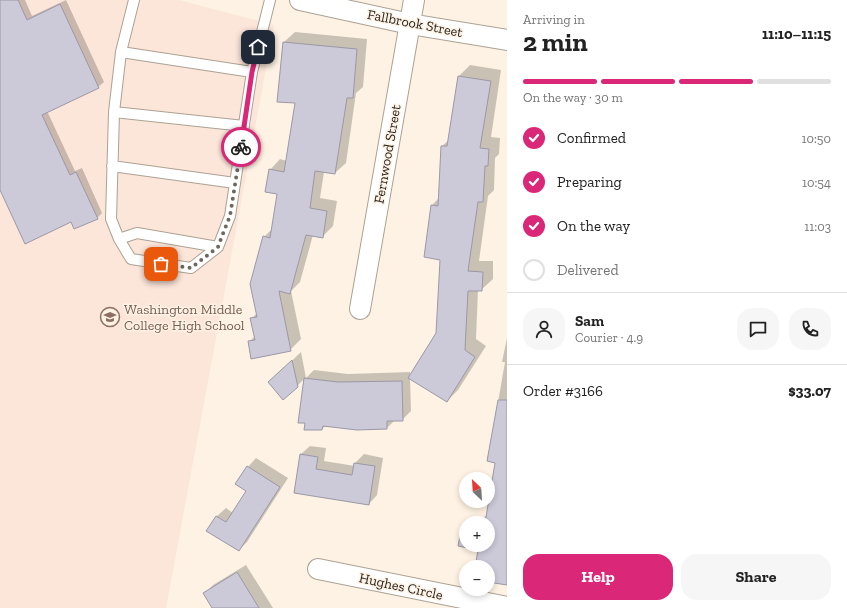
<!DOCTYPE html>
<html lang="en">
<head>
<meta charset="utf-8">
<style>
  body { margin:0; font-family:"Zilla Slab",serif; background:#f6f6f6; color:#222; height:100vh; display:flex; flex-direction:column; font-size:15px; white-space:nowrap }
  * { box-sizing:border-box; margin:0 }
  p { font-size:13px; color:#767676 }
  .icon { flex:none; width:22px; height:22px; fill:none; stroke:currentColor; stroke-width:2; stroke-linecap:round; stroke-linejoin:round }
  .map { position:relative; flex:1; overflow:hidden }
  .side { display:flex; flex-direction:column; background:#fff; width:340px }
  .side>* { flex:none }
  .needle { width:26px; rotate:335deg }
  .fabs { position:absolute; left:459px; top:472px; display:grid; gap:8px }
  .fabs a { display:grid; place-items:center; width:36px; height:36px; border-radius:50%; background:#fff; box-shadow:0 2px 6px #0003; font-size:20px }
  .pin { position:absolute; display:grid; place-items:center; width:34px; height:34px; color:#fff; margin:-17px; border-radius:8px; box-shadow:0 2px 6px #0006 }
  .courier { position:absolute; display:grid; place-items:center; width:40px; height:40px; margin:-20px; border:3px solid #db2777; border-radius:50%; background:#fff; color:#222; box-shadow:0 1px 5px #0007 }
  .overview em { font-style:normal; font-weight:800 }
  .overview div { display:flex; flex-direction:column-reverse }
  .overview { display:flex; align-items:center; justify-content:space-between; height:68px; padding:0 16px }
  h1 { font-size:26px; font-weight:800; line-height:30px }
  .bar { display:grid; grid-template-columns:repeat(4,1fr); gap:6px 4px; align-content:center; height:48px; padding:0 16px }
  .bar i { height:5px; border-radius:3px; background:#e0e0e0 }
  .bar .current { background:#db2777 }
  .bar p { grid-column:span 4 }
  .line { display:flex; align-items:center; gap:10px; padding:0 16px; border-top:1px solid #e0e0e0 }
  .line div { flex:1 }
  .round { display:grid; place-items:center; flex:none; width:42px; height:42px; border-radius:16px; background:#f6f6f6 }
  ol { padding:0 16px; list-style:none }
  li { display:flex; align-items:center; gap:12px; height:44px }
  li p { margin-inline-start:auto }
  li .icon { padding:4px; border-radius:50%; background:#db2777; color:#fff; stroke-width:4 }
  li:last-child { color:#767676 }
  li i { width:22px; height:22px; border:2px solid #e0e0e0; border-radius:50% }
  .cta { display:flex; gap:8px; margin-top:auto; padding:8px 16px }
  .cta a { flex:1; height:46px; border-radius:16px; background:#db2777; color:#fff; font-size:16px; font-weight:800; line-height:46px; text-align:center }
  .cta a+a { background:#f6f6f6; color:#222 }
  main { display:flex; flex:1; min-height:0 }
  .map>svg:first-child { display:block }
</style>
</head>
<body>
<main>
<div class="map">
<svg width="507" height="608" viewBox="0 0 507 608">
  <rect width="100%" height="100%" fill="#fdf2e3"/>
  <!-- education -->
  <path fill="#fce5d9" d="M0,0H179L274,25L166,608H0Z"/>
  <!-- shadow -->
  <path fill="#0003" fill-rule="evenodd" d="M0,0H25L32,16L66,0L104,82L98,87L47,111L75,171L82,168L102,213L97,218L72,221L0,188Z
    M295,32L367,39L363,87L356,93L346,163L335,173L324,172L320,198L337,201L333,226L322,237L313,235L300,282L291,291L301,339L290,350L249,342L255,336L251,319L257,313L264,237L273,228L278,193L270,170L280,159L287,161L296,102L284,42Z
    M470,65L501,70L491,137L500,138L499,154L495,158L494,190L488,196L479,261H493V279L481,290H478L476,339L486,346L458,390L447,401L410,378L411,411L402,420H395L387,428L326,425L322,429L305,378L297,386L278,374L301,352L306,378L314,370L348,374L410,372V377L437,334L441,259L432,205L439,198L442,146L449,140L459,76Z
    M507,338V584L488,581V567H476L479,549L460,545L463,526L472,517L482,519L487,515L497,462L488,460L505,362H502ZM466,523H488V545H466Z
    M310,446L326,448L324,461L355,466V463L364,454L383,458L377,495L369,504L295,492L301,454Z
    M256,458L288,478L247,542L239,550L208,531L217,516L226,508L233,513L247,491L248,467Z
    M246,565L273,608H214L205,593L213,585Z"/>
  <!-- building -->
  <path fill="#ccc9d9" stroke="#9b98a7" d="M0,0H18L27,20L60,4L99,88L42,115L70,175L76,172L98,219L74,229L71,222L25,244L0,190Z
    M283,42L357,49L353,98H347L335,174L315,171L310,208L327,211L323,238L306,235L290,294L279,291L291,351L251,359L248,341L255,340L250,318L257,317L250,284L263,236L270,238L277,194L265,192L269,169L284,172L295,103L277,102Z
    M458,76L491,81L480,148L489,149L488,166H485L483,202H478L468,271L483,272L482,291H468L465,350L475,357L447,402L408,378L436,333L440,260L424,257L431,205L438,206L441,146H447Z
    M292,360L298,387L283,400L268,382Z
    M304,378L338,382L402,381L403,421H387V429L357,430L323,426L322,430H304L305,423H298Z
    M498,400H507V585L488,582V567H475L478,550L458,546L462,525L466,526V545H488V523H485L495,463L487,461Z
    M300,454L318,457L316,469L352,475L354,463L375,466L369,505L294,493Z
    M247,466L280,487L239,551L206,531L216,516L226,522L246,491L235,484Z
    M237,572L259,608H212L203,593Z"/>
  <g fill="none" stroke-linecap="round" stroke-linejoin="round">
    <!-- lane casing -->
    <g stroke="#aca294" stroke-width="12">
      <path id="lane" d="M134,0L121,52L114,112L111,219L119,239L131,259L191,268L218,247L230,216L252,72L270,0
        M121,52L252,72
        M114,112L244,126
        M112,166L235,183
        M119,239L137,233L218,247"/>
    </g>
    <!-- street casing -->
    <g stroke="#aca294" stroke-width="22">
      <path id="street" d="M300,0L410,24L507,40
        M360,309L414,0
        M318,569L507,607"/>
    </g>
    <!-- lane -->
    <use href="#lane" stroke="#fff" stroke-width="10"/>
    <!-- street -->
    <use href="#street" stroke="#fff" stroke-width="20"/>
  </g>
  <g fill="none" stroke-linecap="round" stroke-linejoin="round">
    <!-- done -->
    <path stroke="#6e685f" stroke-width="4" stroke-dasharray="0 7.2" d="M161,264L191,268L218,247L222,236L230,216L241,147"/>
    <!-- route -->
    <path stroke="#db2777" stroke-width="5" d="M241,147L252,72L258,47"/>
  </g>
  <!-- icons -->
  <defs>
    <g id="school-ring" transform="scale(1)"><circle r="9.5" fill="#fdf2e3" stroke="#8d6e63" stroke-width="1.5"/><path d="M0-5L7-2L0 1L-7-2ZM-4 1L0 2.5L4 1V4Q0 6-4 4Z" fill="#8d6e63"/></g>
  </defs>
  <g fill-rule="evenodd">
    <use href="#school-ring" x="110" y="317"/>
  </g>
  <g text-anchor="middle" stroke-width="3" stroke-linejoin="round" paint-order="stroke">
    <!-- street labels -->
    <g font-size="14" fill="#211d18" stroke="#fdf2e3">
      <text transform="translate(415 23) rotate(11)" y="5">Fallbrook Street</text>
      <text transform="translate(387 154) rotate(-80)" y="5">Fernwood Street</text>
      <text transform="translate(401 586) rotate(12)" y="5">Hughes Circle</text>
    </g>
    <!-- education labels -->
    <g font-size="14" fill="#785e54" stroke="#fdf2e3" text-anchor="start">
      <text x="124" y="314">Washington Middle<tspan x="124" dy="16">College High School</tspan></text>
    </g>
  </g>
</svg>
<div class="fabs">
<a><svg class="needle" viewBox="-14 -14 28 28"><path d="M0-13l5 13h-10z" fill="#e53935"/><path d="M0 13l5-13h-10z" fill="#767676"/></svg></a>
<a>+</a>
<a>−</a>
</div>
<div class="pin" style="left:161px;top:264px;background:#ea580c"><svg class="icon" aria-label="bag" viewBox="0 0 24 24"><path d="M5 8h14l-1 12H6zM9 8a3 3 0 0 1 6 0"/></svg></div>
<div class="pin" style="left:258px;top:47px;background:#1f2937"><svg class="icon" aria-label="home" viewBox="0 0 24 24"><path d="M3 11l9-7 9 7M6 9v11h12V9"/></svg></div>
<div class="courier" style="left:241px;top:147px"><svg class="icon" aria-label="bike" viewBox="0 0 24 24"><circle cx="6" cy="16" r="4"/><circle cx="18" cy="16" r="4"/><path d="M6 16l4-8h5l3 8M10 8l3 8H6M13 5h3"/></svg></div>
</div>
<section class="side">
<div class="overview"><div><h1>2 min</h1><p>Arriving in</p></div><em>11:10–11:15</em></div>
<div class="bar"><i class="current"></i><i class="current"></i><i class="current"></i><i></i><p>On the way · 30 m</p></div>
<ol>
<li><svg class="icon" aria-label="check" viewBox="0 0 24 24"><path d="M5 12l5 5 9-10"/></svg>Confirmed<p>10:50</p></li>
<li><svg class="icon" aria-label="check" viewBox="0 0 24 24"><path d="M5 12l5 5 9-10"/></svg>Preparing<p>10:54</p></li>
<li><svg class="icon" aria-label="check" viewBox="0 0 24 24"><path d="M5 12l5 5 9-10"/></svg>On the way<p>11:03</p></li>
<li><i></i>Delivered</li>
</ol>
<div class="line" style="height:72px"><a class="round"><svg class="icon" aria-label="person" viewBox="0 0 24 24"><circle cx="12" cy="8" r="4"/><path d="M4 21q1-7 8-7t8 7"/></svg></a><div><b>Sam</b><p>Courier · 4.9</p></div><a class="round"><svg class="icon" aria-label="chat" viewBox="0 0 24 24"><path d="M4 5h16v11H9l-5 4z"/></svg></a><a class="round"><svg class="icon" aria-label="phone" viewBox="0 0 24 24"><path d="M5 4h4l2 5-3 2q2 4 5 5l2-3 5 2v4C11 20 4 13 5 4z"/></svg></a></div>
<div class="line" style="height:52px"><div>Order #3166</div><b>$33.07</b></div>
<div class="cta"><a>Help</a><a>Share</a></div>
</section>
</main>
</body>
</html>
